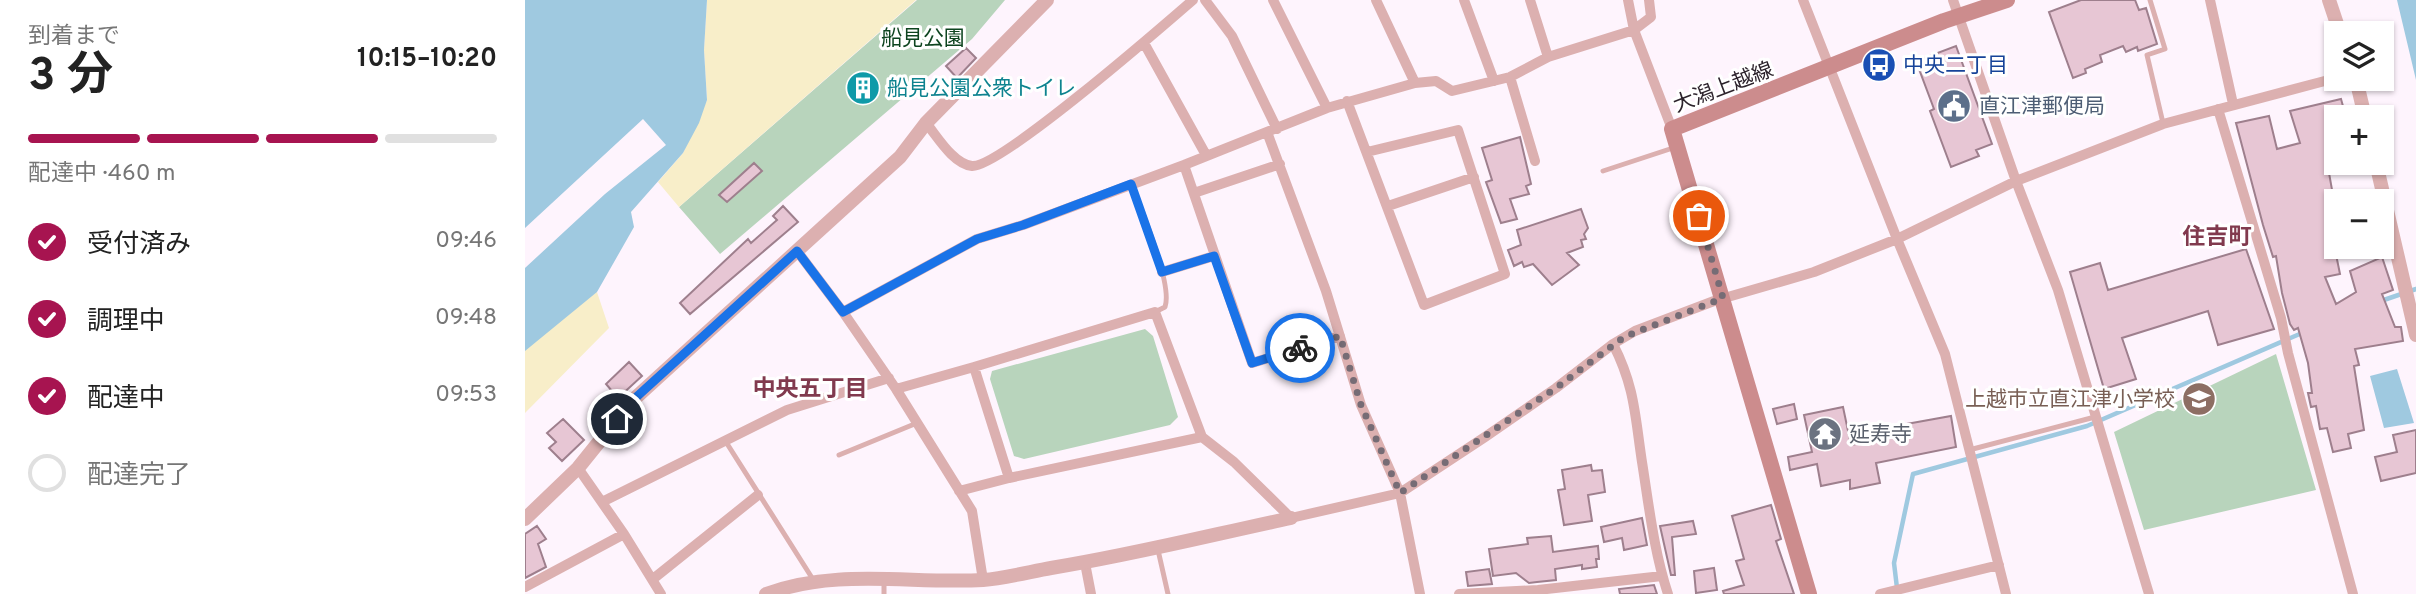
<!DOCTYPE html>
<html lang="ja">
<head>
<meta charset="utf-8">
<style>
  body { margin:0; font-family:Overpass,"Noto Sans JP",sans-serif; background:#f2f2f2; color:#222; height:100vh; display:flex; flex-direction:column; font-size:26px; white-space:nowrap }
  * { box-sizing:border-box; margin:0 }
  p { font-size:23px; color:#767676 }
  .icon { flex:none; width:38px; height:38px; fill:none; stroke:currentColor; stroke-width:2; stroke-linecap:round; stroke-linejoin:round }
  .map { position:relative; flex:1; overflow:hidden }
  .panel { display:flex; flex-direction:column; background:#fff; width:525px }
  .panel>* { flex:none }
  .buttons { position:absolute; left:1799px; top:21px; display:grid; gap:14px }
  .buttons a { display:grid; place-items:center; width:70px; height:70px; border-radius:0px; background:#fff; box-shadow:0 2px 5px #0004; font-size:35px }
  .pin { position:absolute; display:grid; place-items:center; width:60px; height:60px; color:#fff; margin:-30px; border:4px solid #fff; border-radius:50%; box-shadow:0 2px 7px #0007 }
  .courier { position:absolute; display:grid; place-items:center; width:70px; height:70px; margin:-35px; border:5px solid #1a73e8; border-radius:50%; background:#fff; color:#222; box-shadow:0 2px 9px #0007 }
  .summary em { font-style:normal; font-weight:700 }
  .summary div { display:flex; flex-direction:column-reverse }
  .summary { display:flex; align-items:center; justify-content:space-between; height:119px; padding:0 28px }
  h1 { font-size:46px; font-weight:700; line-height:52px }
  .bar { display:grid; grid-template-columns:repeat(4,1fr); gap:10px 7px; align-content:center; height:84px; padding:0 28px }
  .bar i { height:9px; border-radius:5px; background:#e0e0e0 }
  .bar .active { background:#a71450 }
  .bar p { grid-column:span 4 }
  ol { padding:0 28px; list-style:none }
  li { display:flex; align-items:center; gap:21px; height:77px }
  li p { margin-inline-start:auto }
  li .icon { padding:7px; border-radius:50%; background:#a71450; color:#fff; stroke-width:4 }
  li:last-child { color:#767676 }
  li i { width:38px; height:38px; border:4px solid #e0e0e0; border-radius:50% }
  main { display:flex; flex:1; min-height:0 }
  .map>svg:first-child { display:block }
</style>
</head>
<body>
<main>
<section class="panel">
<div class="summary"><div><h1>3 分</h1><p>到着まで</p></div><em>10:15–10:20</em></div>
<div class="bar"><i class="active"></i><i class="active"></i><i class="active"></i><i></i><p>配達中 · 460 m</p></div>
<ol>
<li><svg class="icon" aria-label="check" viewBox="0 0 24 24"><path d="M5 12l5 5 9-10"/></svg>受付済み<p>09:46</p></li>
<li><svg class="icon" aria-label="check" viewBox="0 0 24 24"><path d="M5 12l5 5 9-10"/></svg>調理中<p>09:48</p></li>
<li><svg class="icon" aria-label="check" viewBox="0 0 24 24"><path d="M5 12l5 5 9-10"/></svg>配達中<p>09:53</p></li>
<li><i></i>配達完了</li>
</ol>
</section>
<div class="map">
<svg width="1891" height="594" viewBox="0 0 1891 594">
  <rect width="100%" height="100%" fill="#fef4fd"/>
  <!-- green -->
  <path fill="#b8d4bc" d="M392,0H480L447,39L195,254L154,207Z
    M620,329L628,336L653,417L645,425L499,459L489,456L465,379L467,371Z
    M1751,354L1791,490L1619,530L1589,432Z"/>
  <!-- sand -->
  <path fill="#f8eec9" d="M182,0H391L154,207L133,182L158,153L182,100L179,50Z
    M72,292L84,328L0,413V347L16,332Z"/>
  <!-- water -->
  <path fill="#9fc9e0" d="M0,0H182L179,50L182,100L174,123L158,153L106,212L109,227L72,292L0,351Z
    M1872,0H1891V80Z
    M1872,369L1889,423L1859,428L1845,376Z"/>
  <!-- pier -->
  <path fill="#fef4fd" d="M118,119L141,145L80,194L0,268V228Z"/>
  <g fill="none" stroke-linecap="round" stroke-linejoin="round">
    <!-- stream -->
    <path stroke="#9fc9e0" stroke-width="4.5" d="M1853,302L1891,289
      M1372,588L1369,563L1388,474L1562,426L1777,333"/>
  </g>
  <!-- building -->
  <path fill="#e7c6d4" stroke="#9e7f8d" stroke-width="2" d="M1556,0H1610L1614,10L1621,8L1632,44L1613,51L1612,47L1601,52L1598,46L1575,55L1577,62L1560,69L1561,73L1548,78L1524,12Z
    M1431,46L1467,144L1451,150L1454,156L1426,167L1405,111L1409,109L1391,61Z
    M441,48L451,58L432,78L421,66Z
    M332,79L348,82L343,99L328,95Z
    M1816,99L1821,117H1811V171L1804,173L1811,212V229L1806,230L1815,274L1800,277L1811,304L1831,292L1825,271L1857,257L1868,290L1857,294L1870,327H1876L1878,341L1830,349L1834,365L1829,366L1839,430L1823,434L1826,448L1808,452L1802,428L1795,429L1791,406L1786,407L1783,393H1787L1783,363L1773,328L1769,330L1765,324L1757,293L1751,256L1748,257L1738,225L1711,123L1744,116L1752,149L1775,143L1765,111Z
    M995,137L1006,184L1001,186L1004,194L985,199L992,219L976,223L961,182L967,180L957,148Z
    M229,163L237,171L202,202L194,195Z
    M258,206L273,222L165,314L155,303L223,239L226,243L252,220L248,216Z
    M1056,209L1063,228L1059,234L1061,239L1056,240L1058,247L1042,253L1054,265L1027,285L1008,264L999,267L997,262L989,266L983,250L996,245L992,230Z
    M1721,249L1749,329L1693,345L1683,311L1597,338L1611,379L1579,389L1545,272L1575,263L1583,290Z
    M104,362L117,376L93,398L81,384Z
    M1269,404L1272,419L1252,424L1248,409Z
    M1318,407L1326,445L1350,440L1348,430L1426,416L1431,447L1351,463L1355,483L1325,489V480L1296,486L1292,464L1265,470L1263,457L1287,452L1279,415Z
    M38,419L59,440L37,461L24,448L31,442L22,433Z
    M1891,430V473L1856,481L1850,457L1872,452L1868,435Z
    M1066,465L1067,471L1077,470L1080,492L1063,495L1067,521L1039,525L1033,490L1040,489L1037,470Z
    M1246,505L1256,539L1251,541L1269,594H1199L1198,591L1219,585L1211,561L1219,559L1207,516Z
    M1117,518L1122,545L1099,550L1097,538L1079,542L1076,527Z
    M1168,521L1171,534L1147,537L1150,575H1146L1135,526Z
    M12,526L21,539L13,544L21,567L0,578V534Z
    M1026,536L1028,552L1073,546L1074,559H1071L1072,567L1057,569V565L1030,569L1031,580L1012,582L1004,583L991,573L968,576L964,549L1003,544L1002,538Z
    M1189,568L1192,590L1171,593L1169,571Z
    M964,569L967,584L943,586L941,572Z
    M1129,585L1132,594H1095L1094,589Z"/>
  <g fill="none" stroke-linecap="round" stroke-linejoin="round">
    <!-- service -->
    <path stroke="#dcb0b0" stroke-width="5" d="M1625,0L1640,49L1622,55L1638,123
      M1078,171L1151,147
      M606,184C616,208 648,285 640,307L630,312
      M201,442L289,581
      M1444,450L1570,417
      M314,455L392,423
      M633,550L643,594
      M359,580V594"/>
    <!-- minor -->
    <path stroke="#dcb0b0" stroke-width="10" d="M680,0L707,36L752,129
      M748,0L802,108
      M851,0L890,83
      M939,0L969,81
      M1005,0L1023,57
      M1103,0L1109,30L1147,129
      M1278,0L1372,239L1420,354L1481,594
      M1428,0L1491,181L1533,290L1624,594
      M1685,0L1708,104
      M619,43L681,155
      M985,77L1010,161
      M822,101L899,305L980,274L933,130L842,152
      M1693,109L1756,318L1763,353L1828,594
      M401,123C412,136 428,164 447,166C475,168 638,26 668,0
      M742,132L801,291L836,405L875,493L895,594
      M659,165L727,363L815,336
      M669,193L755,164
      M863,206L949,177
      M272,251L318,312L371,389L447,511L458,580
      M637,272L689,256
      M318,312L452,239L498,225L659,165L802,108L890,83L911,81L927,91L985,77L1023,57L1109,30L1126,17L1124,0
      M1088,344C1110,387 1110,416 1117,462C1124,506 1129,552 1143,594
      M371,389L449,367
      M677,437L484,478L449,367L630,312L677,437L709,462L766,518L875,493L960,437L1031,388L1088,344L1110,331L1189,301L1289,272L1372,239L1491,181L1638,124L1811,78
      M53,468L99,534L136,594
      M434,491L484,478
      M77,502L262,410L364,378
      M560,563L566,594
      M128,579L233,495
      M0,587L99,534
      M934,594L1013,590L1137,576
      M1355,594L1474,565"/>
    <!-- tertiary -->
    <path stroke="#dcb0b0" stroke-width="14" d="M1804,0L1815,33
      M1831,79L1840,117
      M1851,163L1891,335
      M0,519L53,468L107,401L375,157L401,123L522,0
      M241,594C311,568 385,584 458,580C480,578 504,572 526,568C607,555 686,535 766,518"/>
    <!-- secondary -->
    <path stroke="#cc8c8d" stroke-width="16" d="M1284,594L1147,129L1419,21L1482,0"/>
  </g>
  <g fill="none" stroke-linecap="round" stroke-linejoin="round">
    <!-- done -->
    <path stroke="#766c75" stroke-width="7" stroke-dasharray="0 12.6" d="M775,348L815,336L836,405L875,493L1031,388L1099,337L1198,298L1174,216"/>
    <!-- route -->
    <path stroke="#1a73e8" stroke-width="9" d="M92,419L107,401L272,251L318,312L452,239L498,225L606,184L637,272L689,256L727,363L775,348"/>
  </g>
  <!-- icons -->
  <defs>
    <g id="bus-disc" transform="scale(1.75)"><circle r="9.5" fill="#1a4fb4" stroke="#fff"/><path d="M-5-6H5V4H4V6H2V4H-2V6H-4V4H-5ZM-3.5-4V0h7V-4ZM-3.5 1.2v1.5H-2V1.2ZM2 1.2v1.5H3.5V1.2Z" fill="#fff"/></g>
    <g id="building-disc" transform="scale(1.75)"><circle r="9.5" fill="#0f9aa8" stroke="#fff"/><path d="M-4-6H4V6H1V3H-1V6H-4ZM-2.5-4.3h1.7v1.8h-1.7ZM.8-4.3h1.7v1.8H.8ZM-2.5-1h1.7V.8h-1.7ZM.8-1h1.7V.8H.8Z" fill="#fff"/></g>
    <g id="civic-disc" transform="scale(1.75)"><circle r="9.5" fill="#5c6f8a" stroke="#fff"/><path d="M-.6-6.5H3V-4.5H.6V-3L4-1V1h2V6H-6V1h2V-1L-.6-3ZM-1.2 2.5V6h2.4V2.5Z" fill="#fff"/></g>
    <g id="school-disc" transform="scale(1.75)"><circle r="9.5" fill="#8d6e63" stroke="#fff"/><path d="M0-5L7-2L0 1L-7-2ZM-4 1L0 2.5L4 1V4Q0 6-4 4Z" fill="#fff"/></g>
    <g id="temple-disc" transform="scale(1.75)"><circle r="9.5" fill="#6b7280" stroke="#fff"/><path d="M0-6L5-2H3V0L6.5 2.5H4V6H1.5V3h-3V6H-4V2.5H-6.5L-3 0V-2H-5Z" fill="#fff"/></g>
  </defs>
  <g fill-rule="evenodd">
    <use href="#bus-disc" x="1354" y="65"/>
    <use href="#building-disc" x="338" y="88"/>
    <use href="#civic-disc" x="1429" y="106"/>
    <use href="#school-disc" x="1674" y="399"/>
    <use href="#temple-disc" x="1300" y="434"/>
  </g>
  <g text-anchor="middle" stroke-width="6" stroke-linejoin="round" paint-order="stroke">
    <!-- park labels -->
    <g font-size="21" fill="#0d441f" stroke="#fff">
      <text x="398" y="45">船見公園</text>
    </g>
    <!-- transit labels -->
    <g font-size="21" fill="#164399" stroke="#fff" text-anchor="start">
      <text x="1378" y="72">中央二丁目</text>
    </g>
    <!-- street labels -->
    <g font-size="21" fill="#2c232c" stroke="#fff">
      <text transform="translate(1198 87) rotate(-21)" y="7">大潟上越線</text>
    </g>
    <!-- culture labels -->
    <g font-size="21" fill="#0d838f" stroke="#fff" text-anchor="start">
      <text x="362" y="95">船見公園公衆トイレ</text>
    </g>
    <!-- service labels -->
    <g font-size="21" fill="#4e5e75" stroke="#fff" text-anchor="start">
      <text x="1454" y="113">直江津郵便局</text>
    </g>
    <!-- education labels -->
    <g font-size="21" fill="#785e54" stroke="#fff" text-anchor="end">
      <text x="1650" y="406">上越市立直江津小学校</text>
    </g>
    <!-- worship labels -->
    <g font-size="21" fill="#5b616d" stroke="#fff" text-anchor="start">
      <text x="1324" y="441">延寿寺</text>
    </g>
    <!-- neighbourhood labels -->
    <g font-size="23" font-weight="bold" fill="#813a4e" stroke="#fff">
      <text x="1692" y="244">住吉町</text>
      <text x="285" y="396">中央五丁目</text>
    </g>
  </g>
</svg>
<div class="buttons">
<a><svg class="icon" aria-label="layers" viewBox="0 0 24 24"><path d="M12 4l9 5-9 5-9-5zM3 14l9 5 9-5"/></svg></a>
<a>+</a>
<a>−</a>
</div>
<div class="pin" style="left:1174px;top:216px;background:#ea580c"><svg class="icon" aria-label="bag" viewBox="0 0 24 24"><path d="M5 8h14l-1 12H6zM9 8a3 3 0 0 1 6 0"/></svg></div>
<div class="pin" style="left:92px;top:419px;background:#1f2937"><svg class="icon" aria-label="home" viewBox="0 0 24 24"><path d="M3 11l9-7 9 7M6 9v11h12V9"/></svg></div>
<div class="courier" style="left:775px;top:348px"><svg class="icon" aria-label="bike" viewBox="0 0 24 24"><circle cx="6" cy="16" r="4"/><circle cx="18" cy="16" r="4"/><path d="M6 16l4-8h5l3 8M10 8l3 8H6M13 5h3"/></svg></div>
</div>
</main>
</body>
</html>
